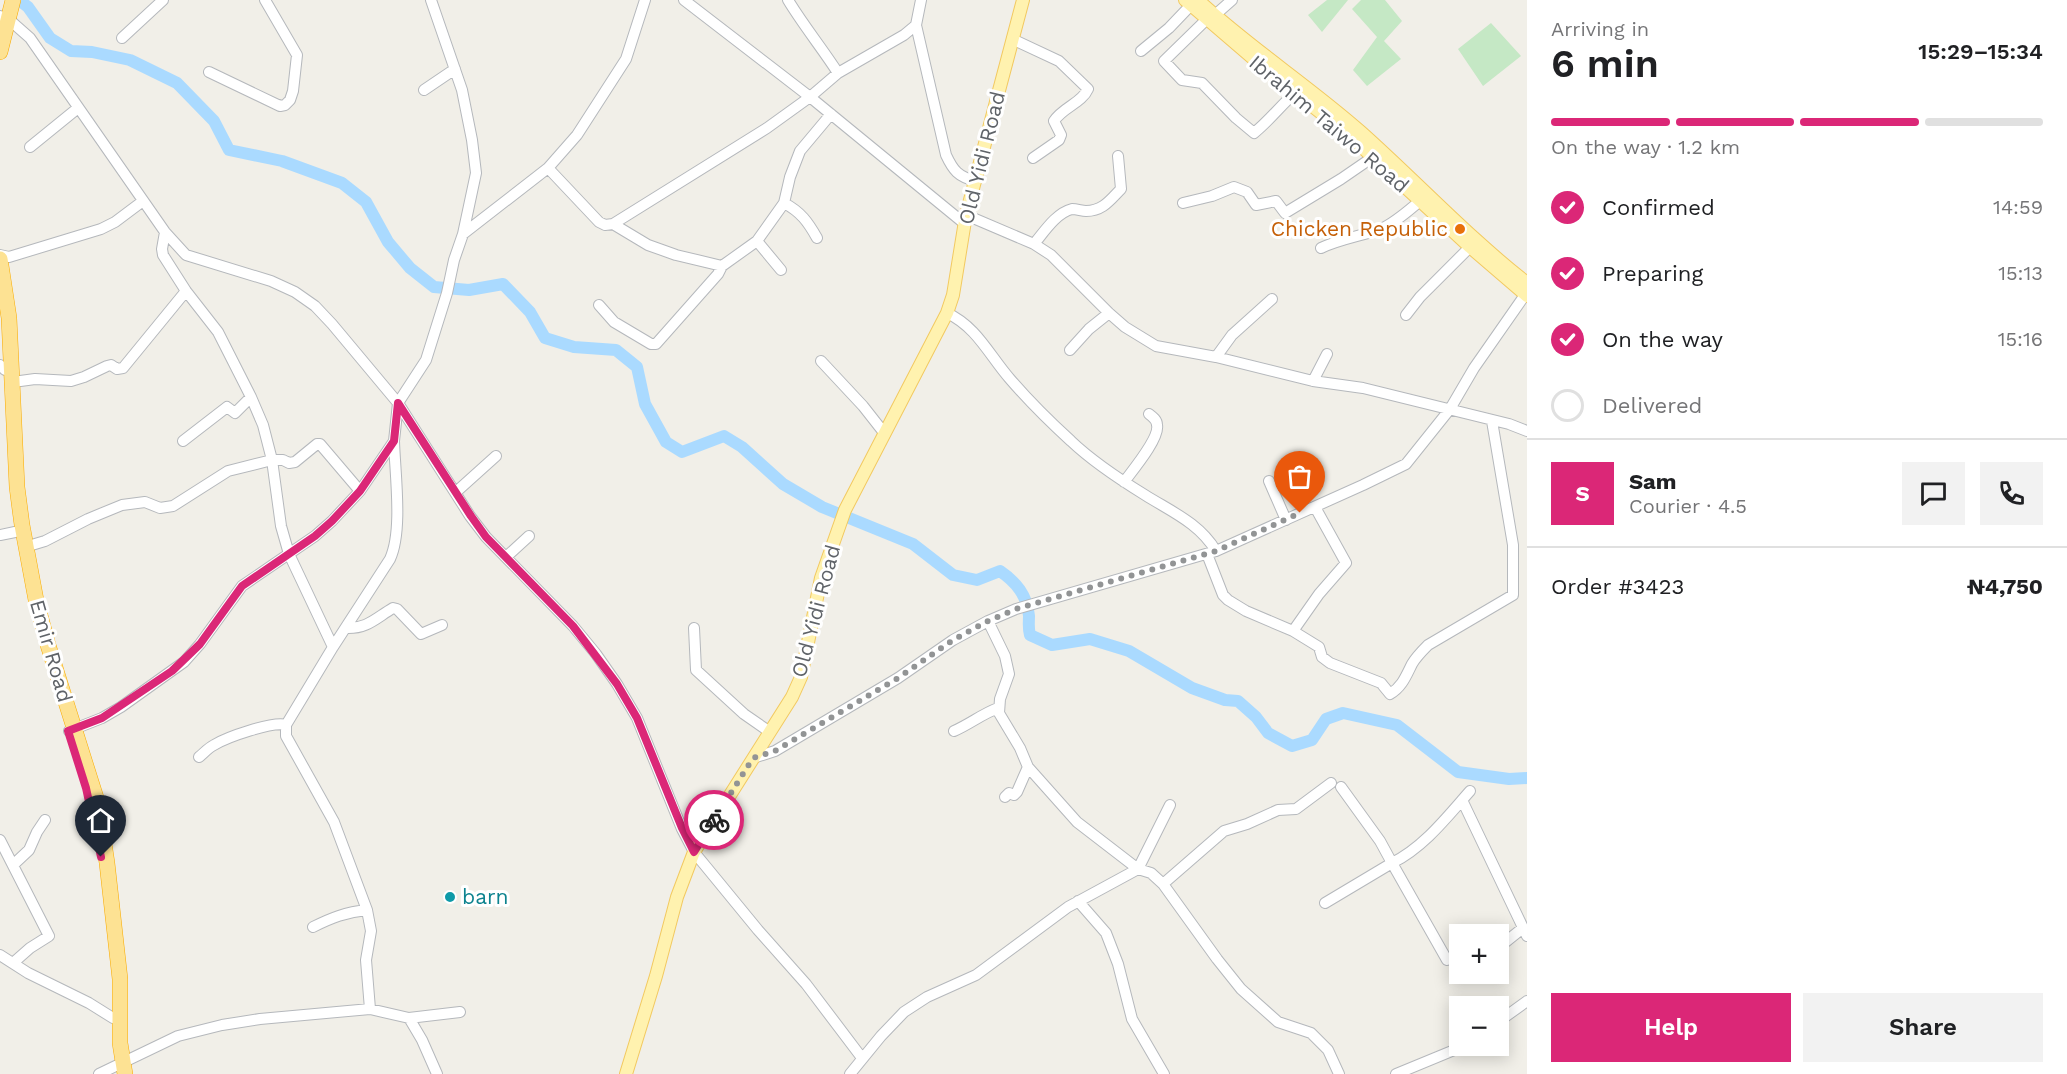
<!DOCTYPE html>
<html lang="en">
<head>
<meta charset="utf-8">
<style>
  body { margin:0; font-family:"Work Sans",sans-serif; background:#f2f2f2; color:#202124; height:100vh; display:flex; flex-direction:column; font-size:22px; white-space:nowrap }
  * { box-sizing:border-box; margin:0 }
  p { font-size:20px; color:#757577 }
  .icon { flex:none; width:33px; height:33px; fill:none; stroke:currentColor; stroke-width:2; stroke-linecap:round; stroke-linejoin:round }
  .map { position:relative; flex:1; overflow:hidden }
  .panel { display:flex; flex-direction:column; background:#fff; width:540px }
  .panel>* { flex:none }
  .tools { position:absolute; left:1449px; top:924px; display:grid; gap:12px }
  .tools a { display:grid; place-items:center; width:60px; height:60px; border-radius:0px; background:#fff; box-shadow:0 3px 15px #0003; font-size:30px }
  .pin { position:absolute; display:grid; place-items:center; width:51px; height:51px; color:#fff; margin:-62px -26px; border-radius:50% 50% 50% 0; rotate:-45deg; box-shadow:0 0 6px #0007 }
  .pin .icon { rotate:45deg }
  .courier { position:absolute; display:grid; place-items:center; width:60px; height:60px; margin:-30px; border:4px solid #db2777; border-radius:50%; background:#fff; color:#222; box-shadow:0 2px 8px #0007 }
  .summary em { font-style:normal; font-weight:600 }
  .summary div { display:flex; flex-direction:column-reverse }
  .summary { display:flex; align-items:center; justify-content:space-between; height:102px; padding:0 24px }
  h1 { font-size:39px; font-weight:600; line-height:45px }
  .bar { display:grid; grid-template-columns:repeat(4,1fr); gap:9px 6px; align-content:center; height:72px; padding:0 24px }
  .bar i { height:8px; border-radius:4px; background:#e0e0e0 }
  .bar .current { background:#db2777 }
  .bar p { grid-column:span 4 }
  .line { display:flex; align-items:center; gap:15px; padding:0 24px; border-top:2px solid #e0e0e0 }
  .line div { flex:1 }
  .round { display:grid; place-items:center; flex:none; width:63px; height:63px; border-radius:0px; background:#f2f2f2 }
  ol { padding:0 24px; list-style:none }
  li { display:flex; align-items:center; gap:18px; height:66px }
  li p { margin-inline-start:auto }
  li .icon { padding:6px; border-radius:50%; background:#db2777; color:#fff; stroke-width:4 }
  li:last-child { color:#757577 }
  li i { width:33px; height:33px; border:3px solid #e0e0e0; border-radius:50% }
  .action { display:flex; gap:12px; margin-top:auto; padding:12px 24px }
  .action a { flex:1; height:69px; border-radius:0px; background:#db2777; color:#fff; font-size:24px; font-weight:600; line-height:69px; text-align:center }
  .action a+a { background:#f2f2f2; color:#202124 }
  main { display:flex; flex:1; min-height:0 }
  .map>svg:first-child { display:block }
</style>
</head>
<body>
<main>
<div class="map">
<svg width="1527" height="1074" viewBox="0 0 1527 1074">
  <rect width="100%" height="100%" fill="#f1efe8"/>
  <!-- green -->
  <path fill="#c5e8c5" d="M1327,0H1348L1322,32L1308,15Z
    M1361,0H1385L1402,21L1384,41L1401,59L1367,86L1353,70L1377,37L1352,9Z
    M1491,23L1521,56L1483,86L1458,49Z"/>
  <g fill="none" stroke-linecap="round" stroke-linejoin="round">
    <!-- river -->
    <path stroke="#aadaff" stroke-width="12" d="M19,0L28,7L50,38L71,51L92,52L130,60L177,83L214,121L229,150L282,161L342,183L366,202L388,242L410,268L434,287L469,290L503,284L530,312L545,338L574,347L616,350L637,367L645,404L666,442L682,452L724,436L742,447L783,484L822,507L913,544L953,575L977,580L1000,571C1016,582 1027,595 1029,616C1029,623 1028,628 1030,635L1052,645L1090,639L1129,651L1192,688L1225,700L1238,701L1256,717L1268,733L1292,746L1312,740L1326,719L1343,713L1397,725L1458,772L1509,779L1527,778"/>
    <!-- minor casing -->
    <g stroke="#b5b8bc" stroke-width="12">
      <path id="minor" d="M684,0L810,97L965,224
        M788,0C803,25 822,48 838,73
        M1215,15L1232,0
        M0,16L13,23L30,38L165,232L186,255L271,281L295,292L315,306L332,324L398,403L470,516L486,537L573,626L596,654L617,684L637,718L682,829L694,852L758,930L806,984L862,1058
        M1207,19L1164,61L1182,80L1202,83L1236,118L1254,133C1270,120 1281,105 1296,92
        M916,25L946,155C953,170 958,177 976,181
        M122,38L163,0
        M1012,39L1059,61L1088,89C1082,103 1063,107 1054,121L1061,135L1059,140L1033,158
        M1141,51L1169,28L1191,5
        M209,72L280,106L285,105L290,100L293,91L297,55L265,0
        M424,90L455,69
        M30,147L78,108
        M548,168L599,222L605,225L613,224L767,128L810,97L838,73L904,35L916,25L921,0
        M784,203C801,212 808,222 817,238
        M1183,203L1212,196L1234,187L1247,192L1256,205L1276,201L1285,213L1341,179L1373,157
        M966,215L1034,244L1051,255L1109,313L1125,327L1156,346L1216,357L1313,381L1363,388L1509,424L1527,431
        M613,224L648,245L676,255L722,266
        M165,232L162,249L163,255L186,291L218,332L251,397L263,425L272,460L281,526L289,554L333,647
        M463,234L548,168L577,135L626,59L645,0
        M757,241L781,270
        M1034,244C1044,232 1056,213 1072,209C1077,209 1082,211 1086,211C1103,211 1110,200 1121,189L1118,156
        M1321,248C1340,239 1361,236 1381,229C1395,223 1408,211 1420,201
        M0,255L9,257L101,229L115,222L143,201
        M599,305L614,322L651,344H656L718,274L722,266L757,241L784,203L790,177L800,151L831,114
        M947,313C977,327 989,355 1010,379C1029,401 1049,421 1071,441C1093,462 1119,479 1145,495C1172,512 1199,523 1216,551
        M1406,315L1420,297L1470,247
        M1070,350L1089,329L1109,313
        M1216,357L1232,335L1272,299
        M821,361L863,406L885,434
        M0,365L5,370
        M1313,381L1327,354
        M13,382L35,379L71,381L84,377L107,366L111,365L117,369L123,368L186,291
        M183,441L227,407L235,413L251,397
        M1269,481L1286,520
        M1124,482C1132,471 1160,438 1157,425C1157,420 1153,417 1149,414
        M456,492L496,456
        M0,535L15,532
        M25,547L45,541L88,519L122,505L145,502L160,508L173,506L228,471L272,460H283L289,463L295,462L317,444H320L360,491
        M1207,554L1223,595L1228,600L1246,611L1293,631L1319,647L1322,657L1330,663L1381,683L1390,694C1402,687 1406,676 1412,664C1416,657 1422,651 1428,645L1513,595V545L1492,421
        M506,557L529,536
        M988,621L1005,656L1009,674L1000,699L999,713L1020,748L1028,767L1077,822L1138,869L1151,873L1163,884L1217,959L1241,989L1278,1022L1311,1033L1328,1050L1339,1074
        M346,628C367,629 376,618 393,608L397,609L421,634L442,625
        M694,628L696,670L744,714L770,732
        M1293,631L1319,594L1346,563L1315,507
        M69,731L102,718L121,707L184,662L200,644L242,586L315,536L332,521L360,491L394,441L398,403L426,360L447,293L454,260L463,234L476,173L472,140L462,90L431,0
        M954,731C970,724 982,714 998,708
        M199,757C204,753 208,748 214,745C227,737 273,721 286,725
        M753,758L775,751L898,678L953,640L988,621L1016,609L1216,551L1363,485L1406,464L1450,409L1474,368L1527,292
        M1005,797L1009,793L1014,795L1017,792L1028,767
        M1462,800L1527,936
        M0,840L49,936L30,948L13,963
        M13,865L29,850L37,832L45,820
        M1163,884L1224,831L1247,824L1278,810L1296,809L1331,783
        M1078,901L1106,933L1118,964L1132,1019L1164,1074
        M1325,903L1392,863L1380,841L1341,787
        M313,927C331,918 346,912 367,910
        M1498,948L1523,928
        M0,955L28,973L89,1003L113,1018L119,1019
        M1447,960L1392,863C1424,847 1447,817 1470,791
        M1466,976L1469,974
        M370,1009L366,960L371,931L367,910L334,822L286,736V725L333,647L390,559C403,531 395,474 394,441
        M409,1018L422,1040L437,1074
        M1498,1022L1527,1001
        M99,1074L178,1036L222,1025L260,1019L370,1009L409,1018L460,1012
        M850,1074L881,1036L904,1012L927,997L976,975L1068,907L1138,869L1170,805
        M1396,1074L1464,1046"/>
    </g>
    <!-- major casing -->
    <g stroke="#f2c960" stroke-width="14">
      <path id="major" d="M1185,0L1263,67L1349,135L1470,247L1527,296
        M1198,0C1250,48 1309,86 1361,132C1417,182 1468,237 1527,283
        M626,1074L656,976L677,897L694,852L792,697L801,677L821,578L845,510L947,313L953,295L966,215L1023,0"/>
    </g>
    <!-- highway casing -->
    <g stroke="#f9ab00" stroke-width="16">
      <path id="highway" d="M0,52L13,0
        M0,259L9,318L17,487L22,525L36,600L48,645L98,804L107,863L120,979V1043L125,1074"/>
    </g>
    <!-- minor -->
    <use href="#minor" stroke="#fff" stroke-width="10"/>
    <!-- major -->
    <use href="#major" stroke="#fff2af" stroke-width="12"/>
    <!-- highway -->
    <use href="#highway" stroke="#fde293" stroke-width="15"/>
  </g>
  <g fill="none" stroke-linecap="round" stroke-linejoin="round">
    <!-- done -->
    <path stroke="#929495" stroke-width="6" stroke-dasharray="0 10.8" d="M714,820L753,758L775,751L898,678L953,640L988,621L1016,609L1216,551L1300,513"/>
    <!-- route -->
    <path stroke="#db2777" stroke-width="8" d="M101,857L86,788L68,731L102,718L172,671L200,644L242,586L315,536L332,521L360,491L394,441L398,403L471,516L486,537L573,626L617,684L637,718L682,828L694,852L714,820"/>
  </g>
  <!-- markers -->
  <circle fill="#e8710a" stroke="#fff" stroke-width="2" cx="1460" cy="229" r="6"/>
  <circle fill="#0f9aa8" stroke="#fff" stroke-width="2" cx="450" cy="897" r="6"/>
  <g text-anchor="middle" stroke-width="6" stroke-linejoin="round" paint-order="stroke">
    <!-- street labels -->
    <g font-size="21" fill="#5f6368" stroke="#fff">
      <text transform="translate(1329 124) rotate(40)" y="7">Ibrahim Taiwo Road</text>
      <text transform="translate(982 158) rotate(-76)" y="7">Old Yidi Road</text>
      <text transform="translate(816 611) rotate(-75)" y="7">Old Yidi Road</text>
      <text transform="translate(51 651) rotate(74)" y="7">Emir Road</text>
    </g>
    <!-- food labels -->
    <g font-size="21" fill="#c56008" stroke="#fff" text-anchor="end">
      <text x="1448" y="236">Chicken Republic</text>
    </g>
    <!-- culture labels -->
    <g font-size="21" fill="#0d838f" stroke="#fff" text-anchor="start">
      <text x="462" y="904">barn</text>
    </g>
  </g>
</svg>
<div class="tools">
<a>+</a>
<a>−</a>
</div>
<div class="pin" style="left:1300px;top:513px;background:#ea580c"><svg class="icon" aria-label="bag" viewBox="0 0 24 24"><path d="M5 8h14l-1 12H6zM9 8a3 3 0 0 1 6 0"/></svg></div>
<div class="pin" style="left:101px;top:857px;background:#1f2937"><svg class="icon" aria-label="home" viewBox="0 0 24 24"><path d="M3 11l9-7 9 7M6 9v11h12V9"/></svg></div>
<div class="courier" style="left:714px;top:820px"><svg class="icon" aria-label="bike" viewBox="0 0 24 24"><circle cx="6" cy="16" r="4"/><circle cx="18" cy="16" r="4"/><path d="M6 16l4-8h5l3 8M10 8l3 8H6M13 5h3"/></svg></div>
</div>
<section class="panel">
<div class="summary"><div><h1>6 min</h1><p>Arriving in</p></div><em>15:29–15:34</em></div>
<div class="bar"><i class="current"></i><i class="current"></i><i class="current"></i><i></i><p>On the way · 1.2 km</p></div>
<ol>
<li><svg class="icon" aria-label="check" viewBox="0 0 24 24"><path d="M5 12l5 5 9-10"/></svg>Confirmed<p>14:59</p></li>
<li><svg class="icon" aria-label="check" viewBox="0 0 24 24"><path d="M5 12l5 5 9-10"/></svg>Preparing<p>15:13</p></li>
<li><svg class="icon" aria-label="check" viewBox="0 0 24 24"><path d="M5 12l5 5 9-10"/></svg>On the way<p>15:16</p></li>
<li><i></i>Delivered</li>
</ol>
<div class="line" style="height:108px"><b class="round" style="background:#db2777;color:#fff">S</b><div><b>Sam</b><p>Courier · 4.5</p></div><a class="round"><svg class="icon" aria-label="chat" viewBox="0 0 24 24"><path d="M4 5h16v11H9l-5 4z"/></svg></a><a class="round"><svg class="icon" aria-label="phone" viewBox="0 0 24 24"><path d="M5 4h4l2 5-3 2q2 4 5 5l2-3 5 2v4C11 20 4 13 5 4z"/></svg></a></div>
<div class="line" style="height:78px"><div>Order #3423</div><b>₦4,750</b></div>
<div class="action"><a>Help</a><a>Share</a></div>
</section>
</main>
</body>
</html>
